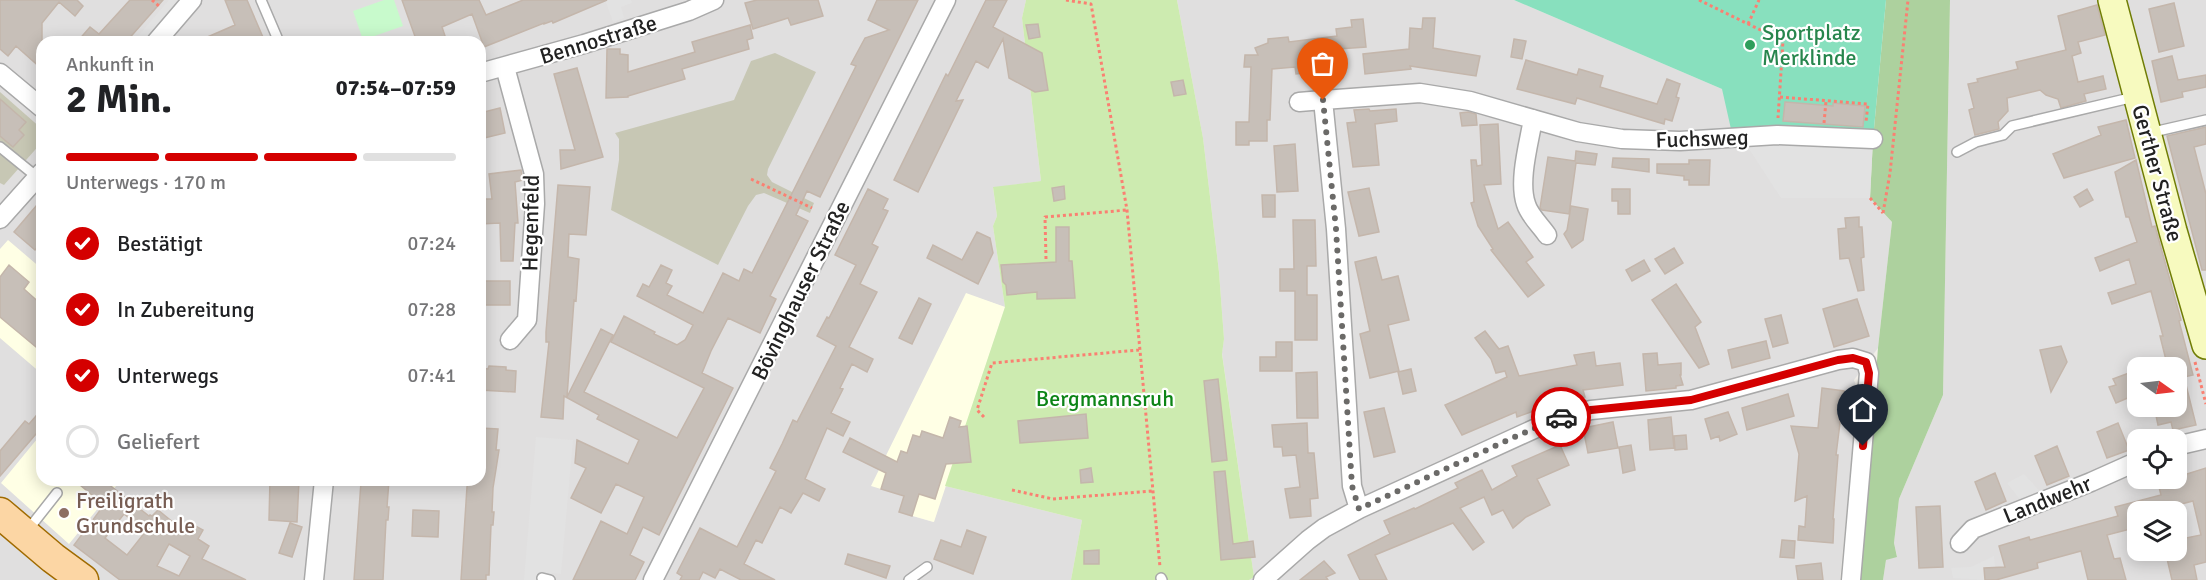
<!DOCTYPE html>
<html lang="de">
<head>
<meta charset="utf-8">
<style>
  body { margin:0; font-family:Signika,sans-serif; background:#f2f2f2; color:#202124; height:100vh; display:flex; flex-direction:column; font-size:22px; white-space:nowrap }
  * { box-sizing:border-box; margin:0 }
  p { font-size:20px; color:#757577 }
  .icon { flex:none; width:33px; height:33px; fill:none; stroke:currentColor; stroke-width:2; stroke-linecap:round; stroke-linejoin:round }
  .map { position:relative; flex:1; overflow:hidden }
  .panel { position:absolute; left:36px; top:36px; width:450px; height:450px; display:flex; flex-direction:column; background:#fff; border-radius:18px; box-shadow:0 3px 15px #0003 }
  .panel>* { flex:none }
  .needle { width:39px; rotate:104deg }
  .tools { position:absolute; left:2127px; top:357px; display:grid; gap:12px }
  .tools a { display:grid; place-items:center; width:60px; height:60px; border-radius:12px; background:#fff; box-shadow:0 3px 15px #0003; font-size:30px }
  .pin { position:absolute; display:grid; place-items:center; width:51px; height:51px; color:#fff; margin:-62px -26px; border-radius:50% 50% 50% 0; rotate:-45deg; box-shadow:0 0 6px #0007 }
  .pin .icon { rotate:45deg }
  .courier { position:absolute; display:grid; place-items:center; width:60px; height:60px; margin:-30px; border:4px solid #d40000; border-radius:50%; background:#fff; color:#222; box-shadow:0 2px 8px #0007 }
  .summary em { font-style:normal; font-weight:700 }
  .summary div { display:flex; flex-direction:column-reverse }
  .summary { display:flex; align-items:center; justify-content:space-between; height:102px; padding:0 30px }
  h1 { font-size:39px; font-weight:700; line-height:45px }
  .bar { display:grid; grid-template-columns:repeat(4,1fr); gap:9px 6px; align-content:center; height:72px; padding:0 30px }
  .bar i { height:8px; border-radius:4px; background:#e0e0e0 }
  .bar .active { background:#d40000 }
  .bar p { grid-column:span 4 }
  ol { padding:0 30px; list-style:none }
  li { display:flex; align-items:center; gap:18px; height:66px }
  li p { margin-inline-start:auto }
  li .icon { padding:6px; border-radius:50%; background:#d40000; color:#fff; stroke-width:4 }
  li:last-child { color:#757577 }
  li i { width:33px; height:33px; border:3px solid #e0e0e0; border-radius:50% }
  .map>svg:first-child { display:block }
</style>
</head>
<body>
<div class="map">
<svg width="2206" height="580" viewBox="0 0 2206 580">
  <rect width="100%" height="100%" fill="#f2efe9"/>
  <!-- residential -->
  <path fill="#e0dfdf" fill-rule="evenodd" d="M0,0H1026L1022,18L1041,181L993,188L997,216L993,226L1005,307L966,294L899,512L933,522L945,486L1082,520L1071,580H0ZM42,42H480V480H42Z
    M1177,0H1514L1722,89L1873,139L1870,198L1892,222L1878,348L1854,380L1858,391L1840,580H1249L1254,577L1222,353L1224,339L1219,272L1203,138Z
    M1950,0H2206V580H1883L1886,560L1897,556L1894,543L1899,499L1943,395ZM2138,368H2176V406H2138ZM2138,440H2176V478H2138ZM2138,512H2176V550H2138Z"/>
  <!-- education -->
  <path fill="#ffffe5" d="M8,240L42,269V374L0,338V249Z
    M966,293L1005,307L934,522L899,512L904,496L871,486Z
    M42,433V480H121L69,544L1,483Z"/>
  <!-- construction -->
  <path fill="#c7c7b4" d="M775,53L816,72L768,169L767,175L772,182L814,203L810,213L764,193L756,195L748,206L718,265L611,210L619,160V139L615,133L734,100L751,61Z
    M0,92L42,129V142L4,185L0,183Z"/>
  <!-- grass -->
  <path fill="#cdebb0" d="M1026,0H1177L1203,138L1219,272L1224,339L1222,354L1254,577L1249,580H1071L1082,520L945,486L1005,307L993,226L997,216L993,187L1041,181L1022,18Z"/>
  <!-- forest -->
  <path fill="#add19e" d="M1886,0H1950L1943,395L1899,499L1894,543L1897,557L1886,560L1883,580H1860L1878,348L1892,222L1870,198L1873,139Z"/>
  <!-- park -->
  <path fill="#c8facc" d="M384,0H394L403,26L363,40L353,11Z"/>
  <!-- pitch -->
  <path fill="#88e0be" d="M1514,0H1886L1873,139L1733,138L1722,89Z"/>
  <!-- parking -->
  <path fill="#e2e2e2" d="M169,0H184L149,42H133Z
    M605,0H631L632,3L621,7L624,18L613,22Z
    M1742,138L1873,139L1870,198H1781Z
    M536,437L573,440L561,574L552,573L551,580H524Z
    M2024,474L2047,499L2026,507L2007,483Z
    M1994,556L1995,568H1985V580L1953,578L1951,568L1971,567Z"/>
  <!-- building -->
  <path fill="#c7bfb8" stroke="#c4b6ab" stroke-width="1.5" fill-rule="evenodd" d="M0,0H77L83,6L75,16L59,2L42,23V69L16,46L8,56L0,49Z
    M130,0H163L126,42H77L90,27L99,34Z
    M225,0H247L265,42H196L235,25Z
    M402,0H479L486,15L523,0H607L553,23L552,21L544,24V23L484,47L472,14L442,27L447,42H417Z
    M757,0H818L823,16L791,25L788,18L753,29L745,3Z
    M877,0H918L820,197L807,191L796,215L808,221L770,296L776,299L760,333L728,318L711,351L702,373L733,388L659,535L643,527L630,555L644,562L635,580H573L601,521L627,534L644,497L616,484L601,513L571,498L586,468L575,463L577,440L628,464L639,440L597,419L599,415L564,396L563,419L541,417L549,342H546V332L558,185L590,187L586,235L569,234L568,257L579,259L576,301L574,300L567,397L601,329L613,335L584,392L677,438L704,388L611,342L624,316L655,332L654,334L677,345L685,340L693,325L637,296L643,284L649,287L661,265L672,270L666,283L672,286L667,295L703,313L723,273L739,281L744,269L752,273L856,66L851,64L865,38L889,30L868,20Z
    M986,0H1007L993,27L1042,53L1048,90L1035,92L1009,78L1003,39L988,68L976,61L956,101L963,100L918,192L894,180L946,74L948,76Z
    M2174,3L2184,46L2159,52L2149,9Z
    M2097,5L2105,35L2078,42L2081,53L2072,56L2078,82L2103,76L2106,89L2084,94L2086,101L2061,108L2058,99L2046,95L2040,90L2007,98L2008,111L1998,122L1999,129L1975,135L1969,110L1974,108L1968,84L1978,82L1977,79L2018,69L2016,62L2066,50L2058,16Z
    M1423,18H1435L1433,48L1480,56L1476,76L1410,66L1411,69L1365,74L1363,54L1409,49L1410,28L1422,29Z
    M1363,19L1366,47L1338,49L1340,69L1296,74L1295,67L1272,69L1270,120H1267V141H1249V145H1236V122H1249L1251,67H1244L1245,55H1258L1255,48L1268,43V39L1288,37L1289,42L1337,36L1336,29L1352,27L1351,20Z
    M1038,24L1040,37L1029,39L1026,25Z
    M750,25L753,38L747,40L749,49L682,69L685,79L628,96V97L606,98L607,49H620V54L628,55V72L695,52L692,42Z
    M1514,39L1526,41L1522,59L1511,57Z
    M2172,56L2178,80L2206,75V87L2182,92L2183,97L2161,102L2152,61Z
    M1526,60L1577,75L1579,69L1603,76L1600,87L1657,104L1667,79L1680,84L1676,97L1679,98L1672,121L1665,119L1664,124L1577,98L1575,104L1517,89Z
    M577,68L603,157L561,169L560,150H575L554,74Z
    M1183,80L1186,94L1174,96L1171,82Z
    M0,99L26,122L19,130L24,135L13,147L0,136Z
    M1785,102L1833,106V103L1865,106L1863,127L1783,121Z
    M500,108L505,133L480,139V113Z
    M1369,109L1370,111L1396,109L1397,121L1375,124L1379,165L1353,167L1347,123L1356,122L1354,110Z
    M1468,112L1476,114L1477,125L1462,126L1460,113Z
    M2126,120L2135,158L2064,178L2053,154L2101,135L2098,127Z
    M1498,124L1501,184L1484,185L1498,229L1508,222L1533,257L1526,262L1544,285L1528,297L1491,250L1493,249L1478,226L1471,203L1474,202L1471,160H1476L1477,166L1482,165L1480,125Z
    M2206,127V144L2194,147L2206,194V270H2202L2167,136Z
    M1295,144L1298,191L1277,192L1274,146Z
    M1576,151L1597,154L1595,165L1576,163L1569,214L1542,210L1540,208L1548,157L1575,161Z
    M1613,158L1649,159V172L1612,167Z
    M1689,160H1710L1709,185H1689V180H1684V176L1657,173V164H1689Z
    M2136,160L2152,227L2155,226L2181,320L2179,321L2193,375L2184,377L2196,425L2173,430L2171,422L2158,425L2154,406H2176V368H2168L2160,336H2163L2151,291L2112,304L2108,293L2136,284L2129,259L2100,271L2095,258L2137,242L2129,217H2126L2115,172Z
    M521,170L523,180L515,182L518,223H515L513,261H501L500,223L480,224V199H492L489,174Z
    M1064,186L1065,199L1054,201L1052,188Z
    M1369,188L1379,232L1359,236L1348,192Z
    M868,189L888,199L883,209L888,211L872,244L878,247L860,284L877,292L849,347L873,359L867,372L852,364L840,388L843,389L831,413L850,422L843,436L827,428L805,479L825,489L819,501L803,493L791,513L780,507L762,543L756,540L744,564L775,580H741L720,569L715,578L703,572L699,580H680L682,576L677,573L700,528L737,547L776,471L770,468L782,444L793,420L797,422L836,346L817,336L827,317L829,318L856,265L835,255Z
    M1612,189H1630V214H1618V201H1612Z
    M2087,189L2093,200L2080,207L2074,197Z
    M1262,195H1275V217H1263Z
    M42,199V242L35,250L14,232Z
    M1571,206L1588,209L1583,240L1572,248L1564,234L1567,230Z
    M1859,217V227H1862L1864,257L1861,258L1864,290L1858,291L1849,258L1840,259L1838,229L1846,228L1845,218Z
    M1293,220H1315L1316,266H1307V295H1317V340H1295V291H1280V269H1294Z
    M1056,227H1069V261H1072L1075,298L1037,299V292L1007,295L1006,285L1003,282L1001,265L1056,262Z
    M977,232L990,238L993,253L978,284L927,258L933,245L962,260Z
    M1674,248L1683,263L1665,274L1655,259Z
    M1376,257L1382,280L1398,276L1409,320L1388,325L1399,371L1370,378L1360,334L1370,331L1355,262Z
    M1644,260L1650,271L1632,281L1626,270Z
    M9,265L29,282L24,289L42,305V352L0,317V277Z
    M480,281H510V305H480Z
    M1676,284L1701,322L1695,327L1709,364L1699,368L1652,300Z
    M919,298L931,304L912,344L899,338Z
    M1857,299L1869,336L1834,347L1823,309Z
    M1781,315L1788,343L1773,347L1765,319Z
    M1485,331L1499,349L1508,346L1519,376L1577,365L1574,355L1594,352L1596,366L1620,363L1623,385L1583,390L1585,397L1550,405L1517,417L1516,412L1462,435L1445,405L1507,377L1505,371L1496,373L1491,359L1475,338Z
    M1766,341L1770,358L1732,368L1728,350Z
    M1276,342H1292V371H1260V357H1276Z
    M2061,346L2067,362L2051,392L2040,350Z
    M1657,353L1658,365L1681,363V375H1680L1683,385L1676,386V388L1646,391L1643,354Z
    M489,366L506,367V370L516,371L515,392L480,390V368L488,369Z
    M1411,369L1416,391L1403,394L1398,372Z
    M1317,372L1318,418H1297L1296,373Z
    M2129,373L2137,394L2116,403L2109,387L2116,385L2113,379Z
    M1218,379L1227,460L1212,462L1204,381Z
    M1822,388L1844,391L1836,455H1838L1833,519H1834L1833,543L1798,540L1799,526L1805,527L1807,496L1795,501L1799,454L1791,426L1818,428Z
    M1788,394L1794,416L1747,430L1742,408Z
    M1384,408L1395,452L1374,457L1364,412Z
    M42,409V427L0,476V451L25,421L29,424Z
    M1728,412L1737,434L1720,441L1719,436L1711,439L1705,419Z
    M1086,414L1088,438L1020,443L1018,421Z
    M950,417L961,421L959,427L967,426L971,462L946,464L935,499L919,494L912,516L899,512L904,496L881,489L886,473L843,452L850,438L897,462L901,451L907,453L913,435L920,437L922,431L943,438Z
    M1671,417L1674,448L1650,450L1648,420Z
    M1613,422L1618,448L1588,453L1583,428Z
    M1307,423L1308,453H1314L1318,498L1310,499L1311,516L1290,518L1285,489L1300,487L1296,455L1283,456L1282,447H1274L1272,425Z
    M2118,423L2129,450L2107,458L2097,432Z
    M480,428L498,429L496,450H499L493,488L492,512H494L493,525H491L489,575H486V580H461L467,487L469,480H480Z
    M1686,435L1687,449L1675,450L1674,436Z
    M1560,445L1569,465L1537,479L1550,505L1526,517L1513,528L1503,510L1492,515L1484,497L1460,508L1484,542L1473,550L1453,523L1375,555L1387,580H1360L1348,555L1390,534L1384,521L1414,508L1415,509L1458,488L1455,483L1482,470L1492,490L1517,476L1512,466Z
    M1631,445L1635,470L1623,473L1619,447Z
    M2057,446L2069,476L2047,485L2035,456Z
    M1091,468L1093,482L1081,483L1080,470Z
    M2206,468V562L2194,565L2197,580H2172L2165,550H2176V540L2201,535L2193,501L2151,512H2138V527L2107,535L2114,559L2120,558L2126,580H2088L2081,551L2037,563L2038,568L1996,580H1985L1984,568L2005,567L1999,546L2029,537L2030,540L2118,516L2115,507L2161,495L2158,483Z
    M1225,471L1233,544L1253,541L1255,557L1221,560L1214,472Z
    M1995,473L2006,501L1986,510L1975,482Z
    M74,480H103L149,516L150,515L152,516L158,510L185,532L190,523L203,530L198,539L209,546L202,559L246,580H120L74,545L104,505ZM124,514L146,531L127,555L105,538ZM169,544L190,556L179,576L157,566Z
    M270,480H299L297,522L269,520Z
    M363,480H389L387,507H389L388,520H386L383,580H354L361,482Z
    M1940,506L1943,567L1919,568L1916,507Z
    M413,510L439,511L438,537L412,536Z
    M290,523L302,527L292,557L279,553Z
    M967,530L986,537L973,574L934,559L941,540L961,547Z
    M1782,540L1795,541L1794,558L1780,557Z
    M1099,550V564H1084V551Z
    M848,554L890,566L886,578L845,564Z
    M1324,561L1335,573L1326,577L1328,580H1300Z
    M1821,563L1823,580H1798L1796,566Z"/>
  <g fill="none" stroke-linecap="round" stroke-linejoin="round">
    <!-- lane casing -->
    <g stroke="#a9a9a9" stroke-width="12">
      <path id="lane" d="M261,0L279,42
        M2149,133L2206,120
        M0,147L37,177
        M1957,152L1976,142L2003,135L2012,126L2134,97
        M27,531L57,493
        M542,578L550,580
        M1161,578L1162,580
        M909,580L927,567"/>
    </g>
    <!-- street casing -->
    <g stroke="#a9a9a9" stroke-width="21">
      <path id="street" d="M156,42L192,0
        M505,67L534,174L535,204L527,320L510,340
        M0,73L42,108
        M480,73L584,44L689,11L714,0
        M1299,102L1323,100
        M1533,119C1529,143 1518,181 1526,204C1529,215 1541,226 1547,235
        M0,219L42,172
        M2176,446L2206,439
        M1359,509L1352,486L1336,229L1323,100L1420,93L1470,101L1578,132L1622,139L1680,141L1777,135L1873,139
        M1960,543L1973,529L2091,482L2138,461
        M314,580L324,480
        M653,580L946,0
        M1263,580L1308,540L1324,528L1359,509L1556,419L1591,410L1691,400L1838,360L1853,358L1866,362L1869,373L1851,580"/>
    </g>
    <!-- secondary casing -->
    <g stroke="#707d05" stroke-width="30">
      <path id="secondary" d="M2112,0L2173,231L2206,345"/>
    </g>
    <!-- primary casing -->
    <g stroke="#a06b00" stroke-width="33">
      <path id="primary" d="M0,513L53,558L83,580"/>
    </g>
    <!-- path -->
    <path stroke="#fa8072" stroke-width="3" stroke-dasharray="3 3" stroke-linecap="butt" d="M152,0L160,7
      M1066,0L1091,4L1127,210L1160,567
      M1699,0L1783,41L1778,118
      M1748,24L1759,0
      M1780,97L1868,104L1866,122
      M1824,123L1826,101
      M751,179L812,208
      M1870,198L1883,213
      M1883,213L1890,173L1908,0
      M1046,259L1045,217L1127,210
      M2195,362L2206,404
      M984,417L977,410L992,363L1139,350
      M1012,490L1053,499L1152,491"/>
    <!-- lane -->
    <use href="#lane" stroke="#fff" stroke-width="9"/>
    <!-- street -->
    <use href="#street" stroke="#fff" stroke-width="18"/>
    <!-- secondary -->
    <use href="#secondary" stroke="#f7fabf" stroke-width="27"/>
    <!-- primary -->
    <use href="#primary" stroke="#fcd6a4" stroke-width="30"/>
  </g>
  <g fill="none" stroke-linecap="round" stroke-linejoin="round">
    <!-- done -->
    <path stroke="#6b6a68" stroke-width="6" stroke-dasharray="0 10.8" d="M1323,100L1336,229L1352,486L1359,509L1519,435L1561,417"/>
    <!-- route -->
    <path stroke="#d40000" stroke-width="8" d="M1561,417L1591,410L1691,400L1838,360L1853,358L1866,362L1869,373L1863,446"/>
  </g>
  <!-- markers -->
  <circle fill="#2e9e5b" stroke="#fff" stroke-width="2" cx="1750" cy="45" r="6"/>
  <circle fill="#8d6e63" stroke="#fff" stroke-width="2" cx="64" cy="513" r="6"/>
  <g text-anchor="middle" stroke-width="4.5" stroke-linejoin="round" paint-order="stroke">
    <!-- leisure labels -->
    <g font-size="22" fill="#27864d" stroke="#fff" text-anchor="start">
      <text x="1762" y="40">Sportplatz<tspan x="1762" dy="25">Merklinde</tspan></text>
    </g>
    <!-- street labels -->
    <g font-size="22" fill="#222" stroke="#fff">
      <text transform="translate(598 39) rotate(-17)" y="8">Bennostraße</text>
      <text transform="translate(1702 138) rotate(-2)" y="8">Fuchsweg</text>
      <text transform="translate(2158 173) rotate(75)" y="8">Gerther Straße</text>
      <text transform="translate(530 223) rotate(-89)" y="8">Hegenfeld</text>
      <text transform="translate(800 290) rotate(-64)" y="8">Bövinghauser Straße</text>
      <text transform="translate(2047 499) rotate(-22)" y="8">Landwehr</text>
    </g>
    <!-- park labels -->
    <g font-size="22" fill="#0c8416" stroke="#fff">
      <text x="1105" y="406">Bergmannsruh</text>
    </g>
    <!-- education labels -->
    <g font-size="22" fill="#785e54" stroke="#fff" text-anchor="start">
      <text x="76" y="508">Freiligrath<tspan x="76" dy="25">Grundschule</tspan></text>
    </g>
  </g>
</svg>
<div class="tools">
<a><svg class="needle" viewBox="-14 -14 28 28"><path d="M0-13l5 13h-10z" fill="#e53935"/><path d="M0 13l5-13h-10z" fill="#757577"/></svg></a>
<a><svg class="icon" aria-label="locate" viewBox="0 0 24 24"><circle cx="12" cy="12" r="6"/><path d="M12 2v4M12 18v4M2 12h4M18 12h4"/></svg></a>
<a><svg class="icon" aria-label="layers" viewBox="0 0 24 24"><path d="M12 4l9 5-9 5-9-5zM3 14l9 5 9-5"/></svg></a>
</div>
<div class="pin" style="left:1323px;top:100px;background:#ea580c"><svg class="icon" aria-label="bag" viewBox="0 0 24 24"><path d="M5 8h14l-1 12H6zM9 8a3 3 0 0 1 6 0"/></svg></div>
<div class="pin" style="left:1863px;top:446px;background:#1f2937"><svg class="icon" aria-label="home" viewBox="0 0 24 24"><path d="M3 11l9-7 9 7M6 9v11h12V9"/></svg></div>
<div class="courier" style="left:1561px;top:417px"><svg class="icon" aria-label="car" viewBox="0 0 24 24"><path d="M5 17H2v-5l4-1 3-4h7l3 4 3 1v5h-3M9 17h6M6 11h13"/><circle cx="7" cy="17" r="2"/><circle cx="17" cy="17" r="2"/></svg></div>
<section class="panel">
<div class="summary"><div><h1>2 Min.</h1><p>Ankunft in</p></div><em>07:54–07:59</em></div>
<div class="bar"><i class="active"></i><i class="active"></i><i class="active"></i><i></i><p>Unterwegs · 170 m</p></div>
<ol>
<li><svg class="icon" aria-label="check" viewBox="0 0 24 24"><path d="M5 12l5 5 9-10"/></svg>Bestätigt<p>07:24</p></li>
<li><svg class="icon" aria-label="check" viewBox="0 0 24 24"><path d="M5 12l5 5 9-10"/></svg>In Zubereitung<p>07:28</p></li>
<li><svg class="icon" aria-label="check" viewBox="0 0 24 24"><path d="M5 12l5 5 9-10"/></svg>Unterwegs<p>07:41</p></li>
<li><i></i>Geliefert</li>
</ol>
</section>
</div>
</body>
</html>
